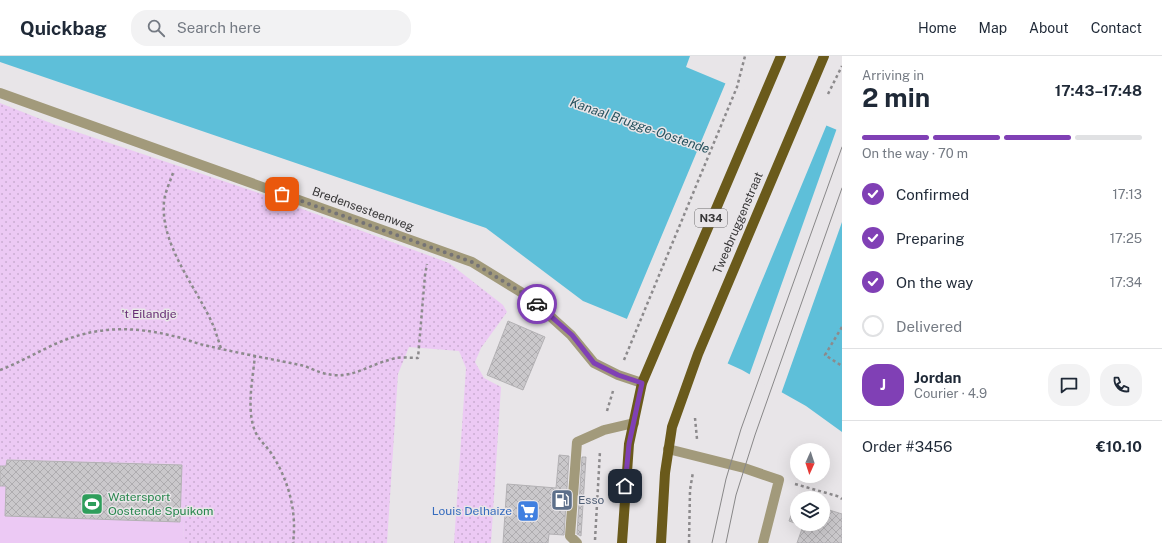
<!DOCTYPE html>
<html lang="en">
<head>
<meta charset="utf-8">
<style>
  body { margin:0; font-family:"Public Sans",sans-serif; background:#f2f2f3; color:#1f2937; height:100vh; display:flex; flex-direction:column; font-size:15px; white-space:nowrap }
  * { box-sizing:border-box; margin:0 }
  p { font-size:13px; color:#747a83 }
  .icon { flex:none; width:22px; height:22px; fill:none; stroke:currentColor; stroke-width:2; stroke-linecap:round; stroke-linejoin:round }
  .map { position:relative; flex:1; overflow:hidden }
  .side { display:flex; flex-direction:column; background:#fff; width:320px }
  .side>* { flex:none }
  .needle { width:26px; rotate:183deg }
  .buttons { position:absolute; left:790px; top:387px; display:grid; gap:8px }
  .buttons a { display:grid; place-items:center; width:40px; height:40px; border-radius:50%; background:#fff; box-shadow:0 4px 16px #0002; font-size:20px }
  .pin { position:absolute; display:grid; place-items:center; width:34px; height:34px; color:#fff; margin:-17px; border-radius:8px; box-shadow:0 2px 6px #0006 }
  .courier { position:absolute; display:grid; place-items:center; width:40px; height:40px; margin:-20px; border:3px solid #8040b5; border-radius:50%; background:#fff; color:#222; box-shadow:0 1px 5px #0007 }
  .headline em { font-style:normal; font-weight:700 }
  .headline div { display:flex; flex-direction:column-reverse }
  .headline { display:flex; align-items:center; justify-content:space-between; height:68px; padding:0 20px }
  h1 { font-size:26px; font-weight:700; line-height:30px }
  .bar { display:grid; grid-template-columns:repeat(4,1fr); gap:6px 4px; align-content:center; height:48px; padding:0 20px }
  .bar i { height:5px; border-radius:3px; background:#e0e1e3 }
  .bar .current { background:#8040b5 }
  .bar p { grid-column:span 4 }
  .line { display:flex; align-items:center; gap:10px; padding:0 20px; border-top:1px solid #e0e1e3 }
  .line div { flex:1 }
  .round { display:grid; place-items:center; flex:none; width:42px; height:42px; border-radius:16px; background:#f2f2f3 }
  ol { padding:0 20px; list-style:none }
  li { display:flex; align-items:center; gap:12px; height:44px }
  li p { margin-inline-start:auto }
  li .icon { padding:4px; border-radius:50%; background:#8040b5; color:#fff; stroke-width:4 }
  li:last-child { color:#747a83 }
  li i { width:22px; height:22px; border:2px solid #e0e1e3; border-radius:50% }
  header { display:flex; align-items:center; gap:24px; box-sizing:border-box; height:56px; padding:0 20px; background:#fff; border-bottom:1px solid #e0e1e3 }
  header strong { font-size:19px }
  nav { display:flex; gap:22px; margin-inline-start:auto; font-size:14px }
  .search { width:280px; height:36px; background:#f2f2f3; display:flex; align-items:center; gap:10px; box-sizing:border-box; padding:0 14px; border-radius:16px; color:#747a83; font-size:15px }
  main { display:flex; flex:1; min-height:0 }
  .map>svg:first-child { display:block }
</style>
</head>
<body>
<header>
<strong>Quickbag</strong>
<div class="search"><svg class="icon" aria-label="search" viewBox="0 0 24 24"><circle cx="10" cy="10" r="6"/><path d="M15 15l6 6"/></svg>Search here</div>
<nav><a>Home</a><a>Map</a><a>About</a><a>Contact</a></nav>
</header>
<main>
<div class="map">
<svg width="842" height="487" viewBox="0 0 842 487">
  <defs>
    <pattern id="grass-dots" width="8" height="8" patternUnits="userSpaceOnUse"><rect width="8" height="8" fill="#ecc9f4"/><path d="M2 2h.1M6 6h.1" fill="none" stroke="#cbadd2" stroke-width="1.8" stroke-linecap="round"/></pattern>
    <pattern id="building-cross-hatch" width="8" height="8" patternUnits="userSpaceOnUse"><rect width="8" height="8" fill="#cac8cb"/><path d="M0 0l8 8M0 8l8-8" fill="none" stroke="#aeacaf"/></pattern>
  </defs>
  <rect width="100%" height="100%" fill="#e8e5e8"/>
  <!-- grass -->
  <path fill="url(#grass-dots)" d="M0,47L53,68L253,135L449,207L503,249L507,256L481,292L475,306L484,322L501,331L491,487H454L466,312L459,295L409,291L398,318L387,487H183L185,408L0,403Z"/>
  <!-- pitch -->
  <path fill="#ecc9f4" d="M0,403L186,408L183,487H0Z"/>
  <!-- water -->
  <path fill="#5ebfd9" d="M0,0H690L686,11L842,76V376L806,350L742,314L654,274L583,245L486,172L0,6Z"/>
  <!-- pier -->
  <path fill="#e8e5e8" d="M726,26L827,68L727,309L626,265Z
    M837,72L842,74V166L781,338L749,320Z"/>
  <!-- building -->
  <path fill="url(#building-cross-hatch)" stroke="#b3b1b4" d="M508,265L545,281L523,334L487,319Z
    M559,399L569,400L564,479L549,478L548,487H503L507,428L556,432Z
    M582,401H586L581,480L577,478Z
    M7,404L182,409L180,466L5,460L6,430H0V410H6Z
    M796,445L797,468H823V452L842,458V487H797L803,470L789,465Z"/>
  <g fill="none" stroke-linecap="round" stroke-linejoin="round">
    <!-- path -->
    <path stroke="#8c8a8c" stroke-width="2.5" stroke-dasharray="3 3" stroke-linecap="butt" d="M828,38L842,10
      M173,117C170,126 165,136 164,146C160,189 197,232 213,269C216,276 218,284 221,292
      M842,271L825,299L842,310
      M255,299C253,322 246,353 255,375C259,385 268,391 273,400C289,426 297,456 293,487
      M624,304L737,31L745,0
      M0,314C29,303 54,285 84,278C115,270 147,273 177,281C186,283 195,287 204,289C237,297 272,303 305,310C348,331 358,311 396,302C403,301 411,302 418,302L425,219L427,208
      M607,355L613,335
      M695,362L697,383
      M795,428L837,440L842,443
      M595,484L600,395
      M689,487L690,434L693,416"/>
    <!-- minor -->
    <path stroke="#a29a7b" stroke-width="10" d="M0,37L472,206L529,241L571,279L594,307L618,319L642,327
      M668,393L744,412L779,424L763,487
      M577,487L570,480L577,386L604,374L634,367"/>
    <!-- major -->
    <path stroke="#6a5a1b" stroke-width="10" d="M622,487L629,388L642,327L781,0
      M661,487L665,417L672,371L698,298L824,0"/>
    <!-- tram -->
    <path stroke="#888788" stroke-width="1" d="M712,487L726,423L741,373L842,91
      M726,487L736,439L755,379L842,132"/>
  </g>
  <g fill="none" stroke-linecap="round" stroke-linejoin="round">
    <!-- done -->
    <path stroke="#757375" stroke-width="4" stroke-dasharray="0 7.2" d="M282,138L472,206L529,241L537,248"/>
    <!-- route -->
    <path stroke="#8040b5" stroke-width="5" d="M537,248L572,279L594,307L618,319L642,327L629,388L625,430"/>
  </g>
  <!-- icons -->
  <defs>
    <g id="fuel-square" transform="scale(1.15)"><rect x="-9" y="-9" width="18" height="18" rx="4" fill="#5c6f8a" stroke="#e8e5e8"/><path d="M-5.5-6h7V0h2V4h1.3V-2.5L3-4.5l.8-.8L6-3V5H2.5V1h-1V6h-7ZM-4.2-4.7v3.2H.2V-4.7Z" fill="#fff"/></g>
    <g id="stadium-square" transform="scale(1.15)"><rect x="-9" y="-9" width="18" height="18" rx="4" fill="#2e9e5b" stroke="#e8e5e8"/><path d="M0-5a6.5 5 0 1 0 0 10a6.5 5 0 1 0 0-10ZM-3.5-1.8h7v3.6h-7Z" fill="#fff"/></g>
    <g id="supermarket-square" transform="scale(1.15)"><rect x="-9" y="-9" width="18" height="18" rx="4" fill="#3f7fe0" stroke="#e8e5e8"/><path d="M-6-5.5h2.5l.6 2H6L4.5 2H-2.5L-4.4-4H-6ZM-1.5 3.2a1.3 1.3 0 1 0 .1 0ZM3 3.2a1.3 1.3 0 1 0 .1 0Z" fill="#fff"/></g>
  </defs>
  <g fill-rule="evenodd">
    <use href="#fuel-square" x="562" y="444"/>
    <use href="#stadium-square" x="92" y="448"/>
    <use href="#supermarket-square" x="528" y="455"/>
  </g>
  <g text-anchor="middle" stroke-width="3" stroke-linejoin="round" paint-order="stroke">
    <!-- shield labels -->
    <rect fill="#e8e5e8" stroke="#6c6a6c" stroke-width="1" x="695" y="153" width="32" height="18" rx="3"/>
    <g font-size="11" font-weight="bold" fill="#373637">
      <text x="711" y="166">N34</text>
    </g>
    <!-- street labels -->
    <g font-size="12" fill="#373637" stroke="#e8e5e8">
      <text transform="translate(363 153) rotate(20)" y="4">Bredensesteenweg</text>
      <text transform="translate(738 167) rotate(-67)" y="4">Tweebruggenstraat</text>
    </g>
    <!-- park labels -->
    <g font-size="12" fill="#672d74" stroke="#e8e5e8">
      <text x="149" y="262">'t Eilandje</text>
    </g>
    <!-- leisure labels -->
    <g font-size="12" fill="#27864d" stroke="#e8e5e8" text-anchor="start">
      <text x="108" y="445">Watersport<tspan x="108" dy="14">Oostende Spuikom</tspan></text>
    </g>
    <!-- service labels -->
    <g font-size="12" fill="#4e5e75" stroke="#e8e5e8" text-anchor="start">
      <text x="578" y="448">Esso</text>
    </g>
    <!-- shop labels -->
    <g font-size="12" fill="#366cbe" stroke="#e8e5e8" text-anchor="end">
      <text x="512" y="459">Louis Delhaize</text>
    </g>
    <!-- water labels -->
    <g font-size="13" font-style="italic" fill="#28535f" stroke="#e8e5e8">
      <text transform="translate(640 69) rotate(19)" y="5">Kanaal Brugge-Oostende</text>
    </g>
  </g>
</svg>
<div class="buttons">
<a><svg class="needle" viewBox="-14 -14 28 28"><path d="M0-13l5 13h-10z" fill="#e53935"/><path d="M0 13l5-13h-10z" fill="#747a83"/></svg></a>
<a><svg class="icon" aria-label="layers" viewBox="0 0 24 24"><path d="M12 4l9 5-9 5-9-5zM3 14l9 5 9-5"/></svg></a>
</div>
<div class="pin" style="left:282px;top:138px;background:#ea580c"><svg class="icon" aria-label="bag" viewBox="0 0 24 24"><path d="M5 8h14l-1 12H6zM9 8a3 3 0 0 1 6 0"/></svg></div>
<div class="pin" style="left:625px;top:430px;background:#1f2937"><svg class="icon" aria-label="home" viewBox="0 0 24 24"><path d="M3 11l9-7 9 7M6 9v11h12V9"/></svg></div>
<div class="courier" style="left:537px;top:248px"><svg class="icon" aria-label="car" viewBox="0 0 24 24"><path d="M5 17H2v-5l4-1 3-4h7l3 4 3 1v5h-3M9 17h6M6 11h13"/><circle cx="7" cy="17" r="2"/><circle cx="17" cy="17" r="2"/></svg></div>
</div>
<section class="side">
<div class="headline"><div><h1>2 min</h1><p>Arriving in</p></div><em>17:43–17:48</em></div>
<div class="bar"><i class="current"></i><i class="current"></i><i class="current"></i><i></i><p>On the way · 70 m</p></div>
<ol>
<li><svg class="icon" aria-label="check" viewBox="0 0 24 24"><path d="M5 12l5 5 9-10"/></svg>Confirmed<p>17:13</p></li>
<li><svg class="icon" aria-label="check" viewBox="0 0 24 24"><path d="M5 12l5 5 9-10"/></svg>Preparing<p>17:25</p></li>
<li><svg class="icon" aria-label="check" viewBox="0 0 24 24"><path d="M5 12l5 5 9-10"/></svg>On the way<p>17:34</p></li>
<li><i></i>Delivered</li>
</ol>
<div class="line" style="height:72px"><b class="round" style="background:#8040b5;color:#fff">J</b><div><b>Jordan</b><p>Courier · 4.9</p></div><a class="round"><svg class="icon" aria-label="chat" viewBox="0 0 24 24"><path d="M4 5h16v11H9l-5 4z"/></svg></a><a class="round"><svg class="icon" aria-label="phone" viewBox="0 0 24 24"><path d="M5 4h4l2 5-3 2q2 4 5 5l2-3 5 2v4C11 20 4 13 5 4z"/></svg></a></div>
<div class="line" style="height:52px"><div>Order #3456</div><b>€10.10</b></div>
</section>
</main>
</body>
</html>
